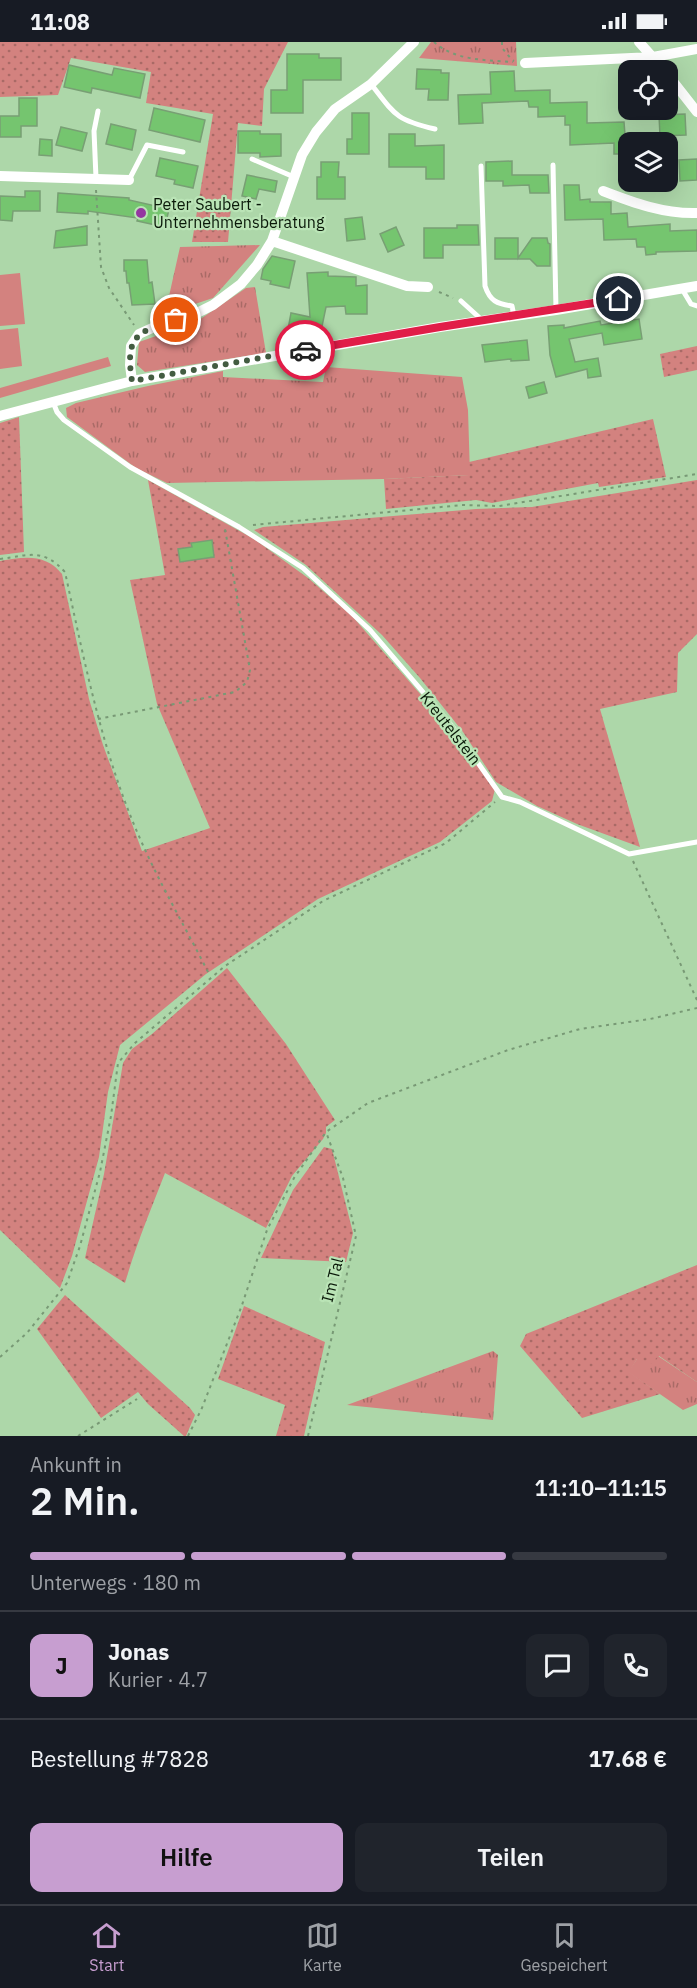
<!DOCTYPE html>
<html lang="de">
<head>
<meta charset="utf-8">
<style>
  body { margin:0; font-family:"IBM Plex Sans",sans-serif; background:#20242c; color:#f1f3f6; height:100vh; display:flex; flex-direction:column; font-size:22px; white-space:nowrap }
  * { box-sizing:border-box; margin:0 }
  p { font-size:20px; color:#9ea1a6 }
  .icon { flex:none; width:33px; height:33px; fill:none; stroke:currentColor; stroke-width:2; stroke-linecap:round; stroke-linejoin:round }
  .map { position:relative; height:1394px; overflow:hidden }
  .sheet { display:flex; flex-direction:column; background:#171b24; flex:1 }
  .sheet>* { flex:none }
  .tools { position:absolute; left:618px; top:18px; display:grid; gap:12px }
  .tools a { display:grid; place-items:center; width:60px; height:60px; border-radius:12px; background:#171b24; box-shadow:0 6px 24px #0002; font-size:30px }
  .pin { position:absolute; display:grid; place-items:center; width:51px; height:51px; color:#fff; margin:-26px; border:3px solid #fff; border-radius:50%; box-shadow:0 2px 6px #0007 }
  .courier { position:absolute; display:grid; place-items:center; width:60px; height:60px; margin:-30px; border:4px solid #e11d48; border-radius:50%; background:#fff; color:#222; box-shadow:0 2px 8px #0007 }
  .overview em { font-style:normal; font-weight:600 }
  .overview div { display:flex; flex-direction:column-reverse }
  .overview { display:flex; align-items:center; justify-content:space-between; height:102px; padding:0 30px }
  h1 { font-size:39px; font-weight:600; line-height:45px }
  .bar { display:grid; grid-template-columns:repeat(4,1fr); gap:9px 6px; align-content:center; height:72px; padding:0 30px }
  .bar i { height:8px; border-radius:4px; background:#363941 }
  .bar .on { background:#c79ed0 }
  .bar p { grid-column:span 4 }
  .line { display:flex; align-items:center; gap:15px; padding:0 30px; border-top:2px solid #363941 }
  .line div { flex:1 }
  .round { display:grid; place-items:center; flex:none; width:63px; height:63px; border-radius:12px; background:#20242c }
  .button { display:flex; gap:12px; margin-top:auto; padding:12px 30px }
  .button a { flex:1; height:69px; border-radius:12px; background:#c79ed0; color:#111; font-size:24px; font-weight:600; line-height:69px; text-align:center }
  .button a+a { background:#20242c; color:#f1f3f6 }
  .status { display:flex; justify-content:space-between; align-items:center; height:42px; padding:0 30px; background:#171b24; direction:ltr }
  .status svg { height:16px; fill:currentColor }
  .tab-bar { display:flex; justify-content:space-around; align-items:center; height:84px; border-top:2px solid #363941; background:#171b24; font-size:16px; color:#9ea1a6 }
  .tab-bar a { display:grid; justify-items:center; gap:3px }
  .tab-bar .on { color:#c79ed0 }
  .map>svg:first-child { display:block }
</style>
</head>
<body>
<div class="status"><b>11:08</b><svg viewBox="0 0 49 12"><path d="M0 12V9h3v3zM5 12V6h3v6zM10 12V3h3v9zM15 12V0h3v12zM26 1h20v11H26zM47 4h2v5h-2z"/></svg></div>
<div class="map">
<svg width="697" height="1394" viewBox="0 0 697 1394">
  <defs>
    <pattern id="grass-tufts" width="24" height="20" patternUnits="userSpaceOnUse" patternTransform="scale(1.5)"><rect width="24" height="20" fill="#d3827f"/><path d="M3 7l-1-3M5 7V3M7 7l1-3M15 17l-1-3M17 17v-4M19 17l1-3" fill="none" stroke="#a96a66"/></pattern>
    <pattern id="garden-dots" width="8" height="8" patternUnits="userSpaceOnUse" patternTransform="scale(1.5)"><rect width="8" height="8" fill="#d3827f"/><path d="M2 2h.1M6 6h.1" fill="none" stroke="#a96a66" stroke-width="1.8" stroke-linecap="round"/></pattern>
  </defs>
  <rect width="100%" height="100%" fill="#add7a9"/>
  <!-- grass -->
  <path fill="url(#grass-tufts)" d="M431,0H516L517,24L419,16Z
    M260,203L213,256L165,272L180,205Z
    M255,245L266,311L145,330L137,323L139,300L196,280L246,246Z
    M326,325L462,335L468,368L470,433L384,437L167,441L136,426L67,375L66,366L76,361L148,344L223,329V335L323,340Z
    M493,1309L498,1313L493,1378L347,1363Z
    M658,1314L697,1340V1362L683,1368L628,1330L637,1317Z"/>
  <!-- garden -->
  <path fill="url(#garden-dots)" d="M0,0H288L264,47L262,84L238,81L228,200H192L213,72L146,61L151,30L71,16L58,53L0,55Z
    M697,304V328L664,335L660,312Z
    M19,375L24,510L0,513V381Z
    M653,377L666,435L599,445L598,441L492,461L476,458L386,467L384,437L469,433V420Z
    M148,438L254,497L308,536L352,574L456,693L495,747L492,759L440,800L318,857L206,932L120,1003L108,1050L99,1115L72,1214L60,1246L0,1188V519C24,515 45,511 62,532L89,657L103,703L142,809L210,786L157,662L130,538L165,533Z
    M697,438V592L678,611L677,650L600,667L640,805L577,782L537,764L496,740L463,690L420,636L382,593L306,523L254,488L263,485L476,467L532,465Z
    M227,926L286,1002L335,1078L326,1085V1091L323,1097L292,1134L266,1186L165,1131C151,1167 136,1203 125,1241L85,1216L104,1132L123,1021L132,1007L152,992Z
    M324,1105L332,1107L353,1191L346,1220L261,1216L293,1148Z
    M697,1223V1340L659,1314L653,1322L637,1317L629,1330L660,1352L582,1376L520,1304L526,1292Z
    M65,1253L190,1366L195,1373L186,1394H184L148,1362L138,1350L101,1376L37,1287Z
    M244,1264L325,1300L304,1394H276L285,1363L218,1337Z"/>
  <!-- pitch -->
  <path fill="#d3827f" d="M20,231L25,282L0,284V233Z
    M18,286L22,324L0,327V288Z
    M108,315L111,324L0,356V346Z"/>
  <!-- building -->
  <path fill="#75c56f" stroke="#789f74" stroke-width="1.5" d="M287,12H319V16H341V38H303V71H271V48H287Z
    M69,23L112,33L114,26L145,32L140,56L92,46L91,51L64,45Z
    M417,27L441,28V31H449L448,58H428L429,47H416Z
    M514,29L515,49L550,48V61L587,60V81L624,80L625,93H628V112H614V101L570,103V83H565V74L538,75V65H529L528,59L482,61L483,81L459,82L458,53L491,52L490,30Z
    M19,56H37V84H21V95H0V74H19Z
    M154,66L205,78L200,100L149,88Z
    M352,71H369V112H347V97H352Z
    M685,72L686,93L660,94L659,73Z
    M111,82L136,88L132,108L106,102Z
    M61,85L87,91L82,109L56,103Z
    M238,89H260V92H281V114L260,115V111H238Z
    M389,92H415V104L444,103V137H426V125H389Z
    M40,97L52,98V114L39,113Z
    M160,116L198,124L193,146L174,142L175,138L156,134Z
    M697,117V138L680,139L679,118Z
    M512,119V133H548L549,151H530L529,143L503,144V139H486V120Z
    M321,120H339L338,135H345V157H317V135H321Z
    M247,133L277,139L275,150L259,147L256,157L242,154Z
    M564,143H579L580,158L590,157V160H611V172L627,171L628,185L670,182V189L697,188V209L656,210V212L646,213L645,205H637L636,197L604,198L603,177L565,178Z
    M25,149H40V169H13L12,179L0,178V154L25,155Z
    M58,151L129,156V158L169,167L165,185L137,179L138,176L88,169V172L57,170Z
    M362,175L365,197L347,199L345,177Z
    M457,183H478L479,203H443V216H424V186H457Z
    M87,184V203L54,206L56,189Z
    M396,185L404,203L388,210L380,192Z
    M495,196H518V216L532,196H547L548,201L550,202V224H537L530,217H495Z
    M272,214L295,219L289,246L270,242L271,239L261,237L263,227Z
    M124,218H147L149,241L152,240L155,262L132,263L129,241H127L126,229H124Z
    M328,230V234L356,235V244L367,243V272H346L345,264L326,265L320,294L297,290L296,295L287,293L291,271L310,275L307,231Z
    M639,277L642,297L604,303L602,291L569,297L575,320L598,316L601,334L588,336L587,327L556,335L550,313L548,284L564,283V286L600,279L601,283Z
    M527,298L529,318L511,319V317L485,320L482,303Z
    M544,340L547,351L529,356L526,345Z
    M212,498L214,515L180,520L178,507L192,505L191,501Z"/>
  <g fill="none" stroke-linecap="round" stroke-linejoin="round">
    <!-- path -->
    <path stroke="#789975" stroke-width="2" stroke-dasharray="3 4.5" stroke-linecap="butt" d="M434,0C455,19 487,18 513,20
      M502,0V6L512,18L514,19
      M96,148L101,225L109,246L134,283
      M439,250L453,256
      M253,483L462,463L499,464L697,432
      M0,517C30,513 43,506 65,530C85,622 103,715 142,801C162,846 188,890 210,934
      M98,677L235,650L247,640L250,628L225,487
      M633,819L697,958
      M0,1315L27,1291L67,1241L80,1204L100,1130L111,1074L118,1021L135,1001L225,924L323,859L446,801L495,760
      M78,1394L137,1357
      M188,1394L202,1366L242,1263L267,1188L294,1136L326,1090L368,1061L508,1008L580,987L650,977L697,966
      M308,1394L356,1194L343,1136L326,1090"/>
    <!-- lane -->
    <path stroke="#fff" stroke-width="5" d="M371,42C395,73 396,78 435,87
      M252,117L294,135
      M553,123L556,268
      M481,124L485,244C490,259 497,262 512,264L514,274
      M96,136L94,89L98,69
      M129,138L147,103L183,110
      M682,247L691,262L697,264
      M461,259L482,278
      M53,360L57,370L64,378L130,425L239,485L303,526L370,588L452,684L502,755L520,760L629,812L697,800"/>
    <!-- street -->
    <path stroke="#fff" stroke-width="10" d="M639,0L664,28
      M525,21L653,15L697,7
      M668,33L697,70
      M0,134L129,138
      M603,149C634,161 664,172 697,171
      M272,199L407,244L428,245
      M132,339L130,323L131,304L139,292L161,282L191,274L213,263L241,242L257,223L272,199L302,113L316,90L335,67L371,42L414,0
      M0,374L132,339L440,285L556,268L697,244"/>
  </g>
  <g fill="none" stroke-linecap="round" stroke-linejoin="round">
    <!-- done -->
    <path stroke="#435c41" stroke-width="6" stroke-dasharray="0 10.8" d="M176,278C136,289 125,295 132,339L305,308"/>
    <!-- route -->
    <path stroke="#e11d48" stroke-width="8" d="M305,308L440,285L619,257"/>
  </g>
  <!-- markers -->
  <circle fill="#9437a1" stroke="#bae4b6" stroke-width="2" cx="141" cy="171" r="6"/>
  <g text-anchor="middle" stroke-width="4.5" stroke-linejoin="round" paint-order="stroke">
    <!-- poi labels -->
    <g font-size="16" fill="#0a1909" stroke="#bae4b6" text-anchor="start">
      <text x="153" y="168">Peter Saubert -<tspan x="153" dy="18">Unternehmensberatung</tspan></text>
    </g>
    <!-- street labels -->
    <g font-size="16" fill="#0a1909" stroke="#bae4b6">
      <text transform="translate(451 686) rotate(52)" y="6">Kreutelstein</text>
      <text transform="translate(332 1238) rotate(-76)" y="6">Im Tal</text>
    </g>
  </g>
</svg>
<div class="tools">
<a><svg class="icon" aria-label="locate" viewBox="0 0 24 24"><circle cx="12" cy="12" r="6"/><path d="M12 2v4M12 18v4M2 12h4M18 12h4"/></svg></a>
<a><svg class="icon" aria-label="layers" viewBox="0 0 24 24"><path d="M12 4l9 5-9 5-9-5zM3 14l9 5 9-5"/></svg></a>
</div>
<div class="pin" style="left:176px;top:278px;background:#ea580c"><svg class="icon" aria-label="bag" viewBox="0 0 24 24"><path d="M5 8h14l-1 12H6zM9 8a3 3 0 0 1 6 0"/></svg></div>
<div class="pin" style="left:619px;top:257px;background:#1f2937"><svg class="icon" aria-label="home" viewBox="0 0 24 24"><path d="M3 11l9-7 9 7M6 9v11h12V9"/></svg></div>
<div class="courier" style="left:305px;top:308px"><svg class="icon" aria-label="car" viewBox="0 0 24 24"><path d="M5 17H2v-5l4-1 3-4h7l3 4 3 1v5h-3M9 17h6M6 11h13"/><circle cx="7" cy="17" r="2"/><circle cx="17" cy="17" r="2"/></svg></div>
</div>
<section class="sheet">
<div class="overview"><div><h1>2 Min.</h1><p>Ankunft in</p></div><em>11:10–11:15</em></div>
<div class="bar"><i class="on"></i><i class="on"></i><i class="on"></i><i></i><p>Unterwegs · 180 m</p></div>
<div class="line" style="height:108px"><b class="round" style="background:#c79ed0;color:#111">J</b><div><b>Jonas</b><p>Kurier · 4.7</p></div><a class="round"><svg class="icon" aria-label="chat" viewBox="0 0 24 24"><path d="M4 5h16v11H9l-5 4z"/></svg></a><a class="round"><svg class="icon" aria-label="phone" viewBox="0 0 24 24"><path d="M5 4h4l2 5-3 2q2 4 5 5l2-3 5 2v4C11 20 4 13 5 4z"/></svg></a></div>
<div class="line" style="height:78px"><div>Bestellung #7828</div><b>17.68 €</b></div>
<div class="button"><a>Hilfe</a><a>Teilen</a></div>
</section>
<nav class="tab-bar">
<a class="on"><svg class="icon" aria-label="home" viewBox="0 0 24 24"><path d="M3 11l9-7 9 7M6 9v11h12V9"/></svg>Start</a>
<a><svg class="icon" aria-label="map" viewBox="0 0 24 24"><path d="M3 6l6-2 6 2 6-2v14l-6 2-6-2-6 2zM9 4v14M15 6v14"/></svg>Karte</a>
<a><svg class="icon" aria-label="saved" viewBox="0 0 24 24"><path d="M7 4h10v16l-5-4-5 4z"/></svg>Gespeichert</a>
</nav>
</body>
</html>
